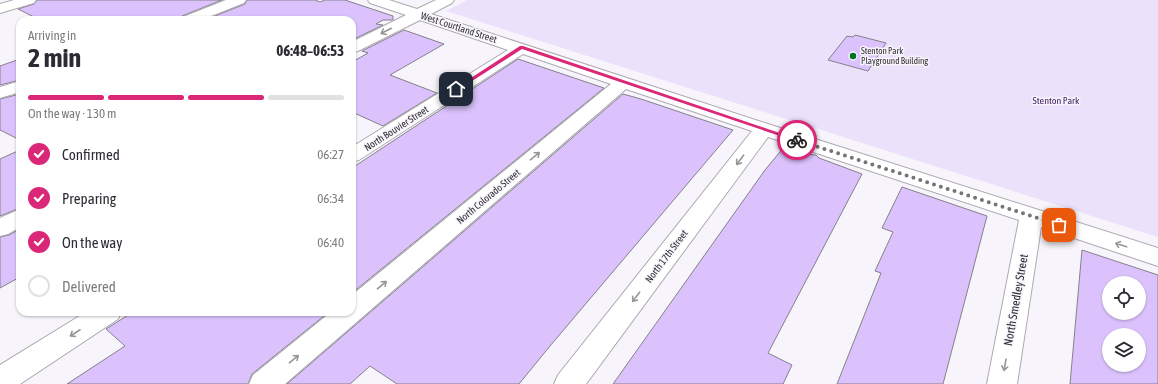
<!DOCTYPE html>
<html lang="en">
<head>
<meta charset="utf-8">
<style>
  body { margin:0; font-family:"Asap Condensed",sans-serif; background:#f7f7f7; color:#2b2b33; height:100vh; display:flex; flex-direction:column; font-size:15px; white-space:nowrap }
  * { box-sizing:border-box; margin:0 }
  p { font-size:13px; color:#7c7c81 }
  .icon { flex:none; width:22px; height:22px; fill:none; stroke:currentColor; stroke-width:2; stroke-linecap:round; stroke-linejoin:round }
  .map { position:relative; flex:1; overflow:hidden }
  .drawer { position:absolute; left:16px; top:16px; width:340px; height:300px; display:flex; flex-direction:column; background:#fff; border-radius:12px; box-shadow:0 1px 3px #0004 }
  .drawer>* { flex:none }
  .tools { position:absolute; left:1102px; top:276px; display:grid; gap:8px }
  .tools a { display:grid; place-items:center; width:44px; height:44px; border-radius:50%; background:#fff; box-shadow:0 1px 3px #0004; font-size:20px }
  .pin { position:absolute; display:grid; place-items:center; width:34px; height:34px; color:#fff; margin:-17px; border-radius:8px; box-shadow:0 2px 6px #0006 }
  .courier { position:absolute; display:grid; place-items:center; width:40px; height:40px; margin:-20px; border:3px solid #db2777; border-radius:50%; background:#fff; color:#222; box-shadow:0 1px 5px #0007 }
  .headline em { font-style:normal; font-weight:700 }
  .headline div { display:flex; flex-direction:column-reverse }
  .headline { display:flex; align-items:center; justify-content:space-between; height:68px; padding:0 12px }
  h1 { font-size:26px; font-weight:700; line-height:30px }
  .bar { display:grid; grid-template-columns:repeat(4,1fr); gap:6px 4px; align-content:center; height:48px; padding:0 12px }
  .bar i { height:5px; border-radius:3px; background:#e1e1e2 }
  .bar .active { background:#db2777 }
  .bar p { grid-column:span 4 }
  ol { padding:0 12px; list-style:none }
  li { display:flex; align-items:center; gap:12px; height:44px }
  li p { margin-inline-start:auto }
  li .icon { padding:4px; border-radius:50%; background:#db2777; color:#fff; stroke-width:4 }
  li:last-child { color:#7c7c81 }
  li i { width:22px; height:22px; border:2px solid #e1e1e2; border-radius:50% }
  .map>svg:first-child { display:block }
</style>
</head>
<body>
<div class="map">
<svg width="1158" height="384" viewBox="0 0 1158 384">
  <rect width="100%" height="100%" fill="#f7f4fc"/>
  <!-- green -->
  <path fill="#ebe1fa" d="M467,0H1158V237L446,11Z"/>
  <!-- building -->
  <path fill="#dbc2fd" stroke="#848188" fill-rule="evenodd" d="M37,0H222L182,16L180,20H40L18,9L34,4Z
    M247,0H315L320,2L325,0H345L393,16V20H383L376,24L383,25L352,40V20H205L245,4Z
    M404,30L444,44L390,75L437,93L383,126L352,112V62L368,53L362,51Z
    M855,35L886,43L868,71L828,60L847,36L853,37Z
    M20,59V80L0,85V66Z
    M518,59L604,88L352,293V168Z
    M20,94V140L0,130V99Z
    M623,94L641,99L733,130L550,346L519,384H397L370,366L350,384H287Z
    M784,147L804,154L816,155L819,158L862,174L768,353L792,365L783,384H613L765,170Z
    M20,150V208L0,216V159Z
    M902,187L987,216L943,384H837L881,273L875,271L893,232L882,228Z
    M20,229V277L0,288V237L9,235Z
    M1082,250L1158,275V384H1070ZM1109,283H1139V313H1109ZM1109,335H1139V365H1109Z
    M133,312H329L252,374L248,384H67L125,346L106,329Z"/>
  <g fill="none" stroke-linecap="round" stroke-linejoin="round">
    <!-- minor casing -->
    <g stroke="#aca9b1" stroke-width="2">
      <path id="minor" d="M14,0H36L34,3L0,13V4Z
        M226,0H246L244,3L201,20H181L183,17Z
        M368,0H389L417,9L436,0H454L452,3L431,14L771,125L1158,248V266L1041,227L1017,384H987L1019,220L768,137L586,384H554L558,375L752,131L626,89L285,384H249L253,375L331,312H352V295L611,84L523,54L359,160L352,162V147L508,50L420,20L358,51L352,53V42L406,15L370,3Z
        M20,81V92L0,98V87Z
        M20,209V227L8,234L0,236V218Z
        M86,312H121L118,319L20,384H0V365Z"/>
    </g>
    <!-- minor -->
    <use href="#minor" fill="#fff" fill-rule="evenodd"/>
  </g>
  <!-- one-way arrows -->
  <defs><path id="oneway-shaft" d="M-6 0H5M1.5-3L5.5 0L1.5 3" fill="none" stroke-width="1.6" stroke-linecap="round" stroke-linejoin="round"/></defs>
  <g stroke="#989798">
    <use href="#oneway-shaft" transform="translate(386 31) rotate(153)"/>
    <use href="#oneway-shaft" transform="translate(535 156) rotate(-40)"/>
    <use href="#oneway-shaft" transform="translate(740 160) rotate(127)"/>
    <use href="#oneway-shaft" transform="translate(1121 245) rotate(-162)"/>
    <use href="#oneway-shaft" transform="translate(382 285) rotate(-40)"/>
    <use href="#oneway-shaft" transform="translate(636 297) rotate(127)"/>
    <use href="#oneway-shaft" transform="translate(75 333) rotate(147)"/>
    <use href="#oneway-shaft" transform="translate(294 359) rotate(-40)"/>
    <use href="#oneway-shaft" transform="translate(1005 365) rotate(100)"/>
  </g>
  <!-- route -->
  <path fill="#db2777" d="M520,46H523L800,140L795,141L522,49L458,90L454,89Z"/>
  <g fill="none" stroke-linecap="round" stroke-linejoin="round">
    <!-- done -->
    <path stroke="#767479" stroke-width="4" stroke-dasharray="0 7.2" d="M797,140L1059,225"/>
  </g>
  <!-- markers -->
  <circle fill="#017225" stroke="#f7f4fc" stroke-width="1.5" cx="853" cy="56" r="4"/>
  <g text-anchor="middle" stroke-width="3" stroke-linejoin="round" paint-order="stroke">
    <!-- far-poi labels -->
    <g font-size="9" fill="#302f32" stroke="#f7f4fc" text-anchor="start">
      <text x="861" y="54">Stenton Park<tspan x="861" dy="10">Playground Building</tspan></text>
    </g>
    <!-- street labels -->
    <g font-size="10" fill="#302f32" stroke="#f7f4fc">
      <text transform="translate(459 27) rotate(18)" y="4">West Courtland Street</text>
      <text transform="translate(396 128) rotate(-33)" y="4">North Bouvier Street</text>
      <text transform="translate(488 196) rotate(-40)" y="4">North Colorado Street</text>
      <text transform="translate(666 256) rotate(-53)" y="4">North 17th Street</text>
    </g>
    <!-- park labels -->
    <g font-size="10" fill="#411f62" stroke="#f7f4fc">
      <text x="1056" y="104">Stenton Park</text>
    </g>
    <!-- near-street labels -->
    <g font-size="12" fill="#302f32" stroke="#f7f4fc">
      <text transform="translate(1016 300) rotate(-80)" y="4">North Smedley Street</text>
    </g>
  </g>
</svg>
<div class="tools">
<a><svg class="icon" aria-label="locate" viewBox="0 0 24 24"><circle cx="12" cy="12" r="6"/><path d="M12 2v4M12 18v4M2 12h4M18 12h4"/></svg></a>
<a><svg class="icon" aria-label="layers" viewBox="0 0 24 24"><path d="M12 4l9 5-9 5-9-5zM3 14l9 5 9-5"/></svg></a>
</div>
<div class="pin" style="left:1059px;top:225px;background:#ea580c"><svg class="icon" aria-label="bag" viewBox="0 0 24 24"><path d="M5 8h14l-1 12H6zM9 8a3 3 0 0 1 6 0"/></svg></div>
<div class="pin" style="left:456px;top:89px;background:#1f2937"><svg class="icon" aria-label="home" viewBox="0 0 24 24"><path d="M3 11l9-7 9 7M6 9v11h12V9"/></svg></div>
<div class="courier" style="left:797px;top:140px"><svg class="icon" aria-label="bike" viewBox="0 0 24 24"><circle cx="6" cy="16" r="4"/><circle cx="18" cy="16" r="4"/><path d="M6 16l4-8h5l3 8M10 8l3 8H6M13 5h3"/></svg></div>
<section class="drawer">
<div class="headline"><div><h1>2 min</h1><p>Arriving in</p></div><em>06:48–06:53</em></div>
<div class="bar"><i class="active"></i><i class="active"></i><i class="active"></i><i></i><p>On the way · 130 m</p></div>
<ol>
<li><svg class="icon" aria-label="check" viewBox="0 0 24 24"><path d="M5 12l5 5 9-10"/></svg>Confirmed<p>06:27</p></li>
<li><svg class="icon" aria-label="check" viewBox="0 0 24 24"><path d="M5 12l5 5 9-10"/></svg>Preparing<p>06:34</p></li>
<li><svg class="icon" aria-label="check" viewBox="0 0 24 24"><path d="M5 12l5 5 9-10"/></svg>On the way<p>06:40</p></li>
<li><i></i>Delivered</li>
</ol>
</section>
</div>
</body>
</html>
